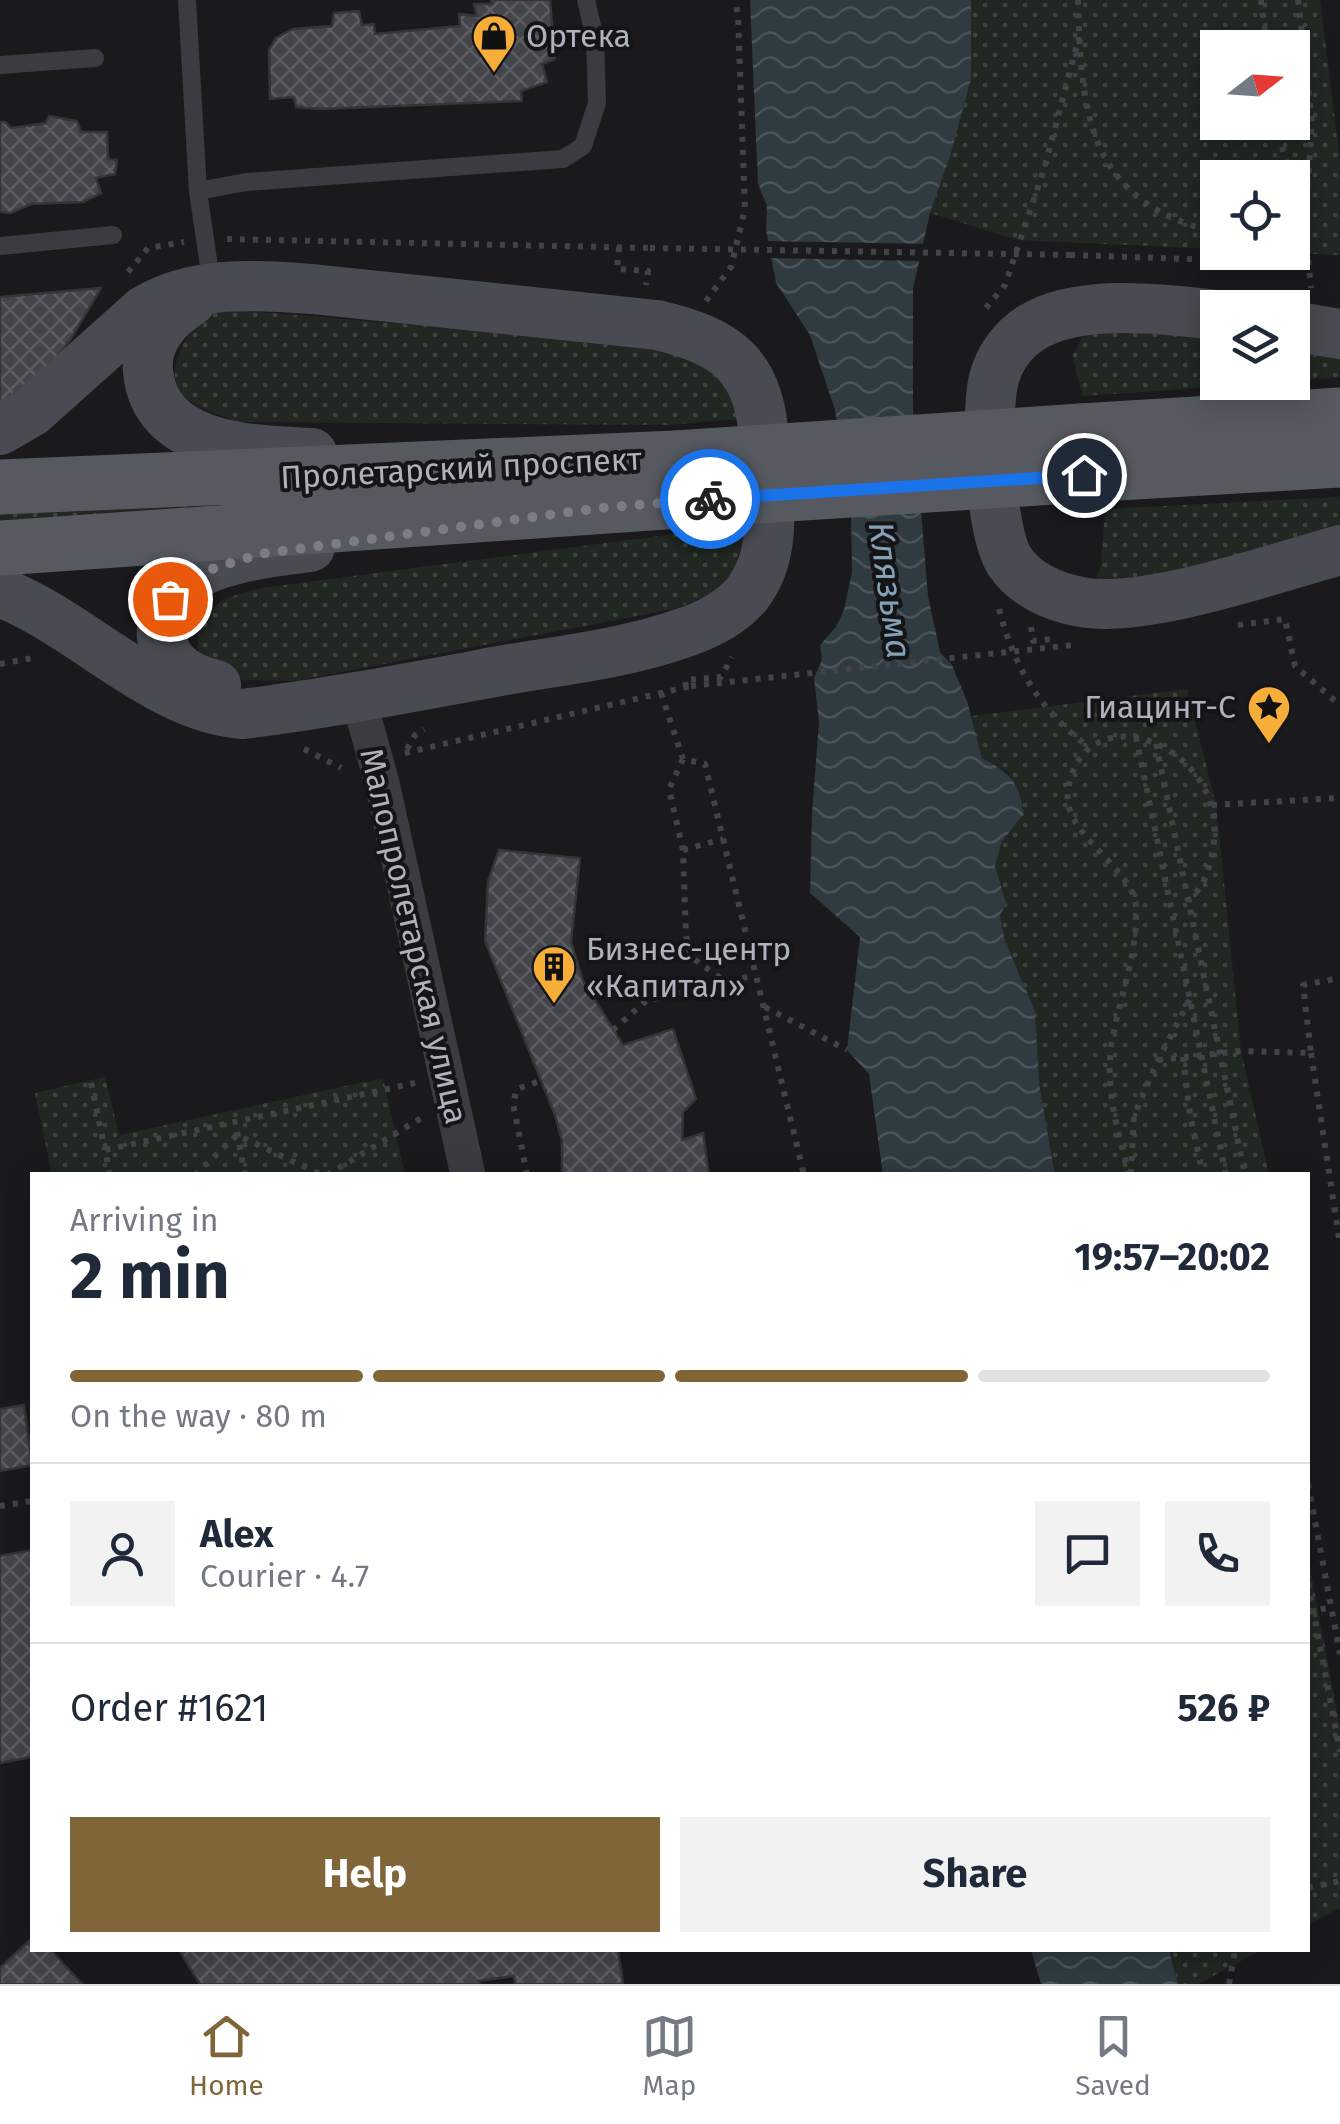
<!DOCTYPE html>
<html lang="en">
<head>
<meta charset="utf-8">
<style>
  body { margin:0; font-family:"Fira Sans",sans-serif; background:#f2f2f3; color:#1f2937; height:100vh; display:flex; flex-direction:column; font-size:38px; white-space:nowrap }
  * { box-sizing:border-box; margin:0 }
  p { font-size:32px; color:#747a83 }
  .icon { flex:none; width:55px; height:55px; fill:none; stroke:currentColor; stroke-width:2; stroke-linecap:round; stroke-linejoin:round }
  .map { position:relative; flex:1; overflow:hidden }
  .panel { position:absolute; left:30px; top:1172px; width:1280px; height:780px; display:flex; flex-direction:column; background:#fff; border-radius:0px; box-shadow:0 5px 25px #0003 }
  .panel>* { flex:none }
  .needle { width:65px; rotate:73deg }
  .controls { position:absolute; left:1200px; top:30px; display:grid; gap:20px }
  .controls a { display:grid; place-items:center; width:110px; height:110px; border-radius:0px; background:#fff; box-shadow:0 5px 25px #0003; font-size:50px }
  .pin { position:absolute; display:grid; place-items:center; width:85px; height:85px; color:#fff; margin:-42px; border:5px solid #fff; border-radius:50%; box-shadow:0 2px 10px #0007 }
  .courier { position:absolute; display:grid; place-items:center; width:100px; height:100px; margin:-50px; border:8px solid #1a73e8; border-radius:50%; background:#fff; color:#222; box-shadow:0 2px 12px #0007 }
  .summary em { font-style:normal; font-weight:700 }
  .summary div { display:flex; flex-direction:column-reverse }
  .summary { display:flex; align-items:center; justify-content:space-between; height:170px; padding:0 40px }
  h1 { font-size:65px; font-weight:700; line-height:75px }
  .bar { display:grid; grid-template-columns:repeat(4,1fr); gap:15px 10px; align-content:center; height:120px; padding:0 40px }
  .bar i { height:12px; border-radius:8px; background:#e0e1e3 }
  .bar .selected { background:#806538 }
  .bar p { grid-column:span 4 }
  .line { display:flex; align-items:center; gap:25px; padding:0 40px; border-top:2px solid #e0e1e3 }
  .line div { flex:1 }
  .round { display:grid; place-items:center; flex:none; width:105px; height:105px; border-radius:0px; background:#f2f2f3 }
  .button { display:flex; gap:20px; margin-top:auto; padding:20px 40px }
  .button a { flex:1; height:115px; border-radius:0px; background:#806538; color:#fff; font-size:40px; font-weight:700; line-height:115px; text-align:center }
  .button a+a { background:#f2f2f3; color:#1f2937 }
  .tabs { display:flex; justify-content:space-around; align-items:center; height:140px; border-top:2px solid #e0e1e3; background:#fff; font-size:28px; color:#747a83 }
  .tabs a { display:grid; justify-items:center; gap:5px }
  .tabs .selected { color:#806538 }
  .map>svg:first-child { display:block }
</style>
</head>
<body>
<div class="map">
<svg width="1340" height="1984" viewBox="0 0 1340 1984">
  <defs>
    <pattern id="grass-dots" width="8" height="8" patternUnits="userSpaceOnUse" patternTransform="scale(2.5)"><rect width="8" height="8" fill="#202821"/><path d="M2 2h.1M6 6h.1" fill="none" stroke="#3e453f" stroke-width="1.8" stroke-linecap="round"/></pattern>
    <pattern id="water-waves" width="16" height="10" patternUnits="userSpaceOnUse" patternTransform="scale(2.5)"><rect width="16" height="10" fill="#2f3a41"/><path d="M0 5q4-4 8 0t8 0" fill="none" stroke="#4a545a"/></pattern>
    <pattern id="building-cross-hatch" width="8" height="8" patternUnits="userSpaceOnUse" patternTransform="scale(2.5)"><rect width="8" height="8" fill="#44454a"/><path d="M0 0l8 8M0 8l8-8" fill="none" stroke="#5c5d62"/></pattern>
  </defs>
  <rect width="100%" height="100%" fill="#1a1a1d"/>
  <!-- grass -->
  <path fill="url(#grass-dots)" fill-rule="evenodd" d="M971,0H1320L1340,161V255L1290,253L1292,252V178H1218L1217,249L1018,240L930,213L951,153L971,79ZM1218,48H1292V122H1218Z
    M235,310L475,330L656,350C698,360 729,374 739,419L667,425L238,422C223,415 206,411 193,403C155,380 185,336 206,314Z
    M1087,329L1217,333L1218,382L1269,383L1083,396L1072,356Z
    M1292,345L1340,354V377L1293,381Z
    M1340,497V527L1167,575L1095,583L1101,565L1105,509Z
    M187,504L185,510L0,524V512Z
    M743,530C736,585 724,590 674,609L294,681L236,680L198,652C198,606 222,597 262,588L675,534Z
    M1187,689L1216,804L1241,1051L1269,1175H1055L1039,1083L1035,1011L1005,941L1000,916L1006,903L995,866L1002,841L1024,814L1009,772L982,758L971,716Z
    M105,1077L119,1135L383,1078L405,1175H52L35,1093Z
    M1308,1556L1340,1728V1908L1308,1925Z
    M1169,1950H1261L1198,1984H1178Z"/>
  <!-- water -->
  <path fill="url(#water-waves)" d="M750,0H971V79L951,153L930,213L913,288V411L928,596L940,652L952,665L967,701L982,758C1011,773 1018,781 1024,814L1002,841L995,866L1006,903L1000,916L1005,941L1035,1011L1039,1083L1055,1175H883L869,1074L847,1050L860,937L810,893L812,813L819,722L814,678L822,660L820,645L836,627L844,610L852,572L851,517L835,410L810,335L776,283L766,230L767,206L758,184Z
    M1031,1950H1169L1178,1984H1041Z"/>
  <!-- pier -->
  <path fill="#1a1a1d" d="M763,241L928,244L924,261L766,258Z"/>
  <!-- building -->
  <path fill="url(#building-cross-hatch)" stroke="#343439" stroke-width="2.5" d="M491,0H550L555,59L542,64L547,82L521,91L522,101L319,109L296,107L294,97L270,99L269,50L276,38L293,29L332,26L334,13L359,11L362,25L374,24L375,34L460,26L459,14L477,16L474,4H492Z
    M49,116L77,121L81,132H107L108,159L117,160L115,174L96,178L101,193L83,202L31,204L11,213L0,212V122H5L11,128L46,123Z
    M101,288L70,340L47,370L0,404V297Z
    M499,850L580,858L571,942L583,981L623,1045L673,1029L696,1099L683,1112L682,1140L703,1133L709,1175H562V1141L555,1115L485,941L488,881Z
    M24,1405L32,1465L0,1471V1409Z
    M32,1550V1757L0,1763V1556Z
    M32,1938V1950H51L82,1984H0V1968Z
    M179,1950H618L623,1984H515L514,1976L478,1981L480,1984H200Z"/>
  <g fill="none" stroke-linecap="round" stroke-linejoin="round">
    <!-- path -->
    <path stroke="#414349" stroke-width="6" stroke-dasharray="5 8" stroke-linecap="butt" d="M1078,0C1081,116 1088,202 1218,233
      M1261,0L1267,48
      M1298,0L1312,121L1305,228
      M1275,122L1291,178
      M1292,184L1305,228L1311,288
      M227,239L650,248
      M619,247L617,269L648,271L646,285
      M1070,255L1310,263
      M128,272L148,248L184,242
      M706,301L731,267L745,209L738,15L735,0
      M986,308L1005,285L1045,166L1079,37
      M999,609C1014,667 1040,711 1089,747
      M1238,625L1285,619L1295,666L1340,705
      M1031,627L1033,641L1052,639
      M0,664L38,657
      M686,687L685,680L721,677L732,657
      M661,693L683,759L705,764L804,1175
      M1136,737L1226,1175
      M1156,744L1245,1175
      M304,749L341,768
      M407,749L415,735L424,729
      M405,753L691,686
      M683,759L669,789L683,850L686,936L691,957L726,982
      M1212,805L1340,798
      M683,850L723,839
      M765,1007L847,1050
      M613,1030L646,1001L755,975
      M1311,1053L1340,1245
      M1183,1057L1190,1115L1203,1175
      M1158,1060L1241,1051L1311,1053L1303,985L1340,978
      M91,1083L105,1150
      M237,1132L245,1175
      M1131,1174L1134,1116L1158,1060L1190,999
      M110,1175L105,1150L415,1083
      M195,1175L237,1135L322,1175
      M327,1175L423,1117
      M527,1175L513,1103L517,1089L540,1081
      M1129,1175C1118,1131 1104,1087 1112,1041C1120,996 1138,953 1136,907C1134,868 1062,835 1068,792C1081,688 1231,744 1213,848C1209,871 1205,885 1188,901
      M1308,1484L1340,1654
      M0,1506L32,1501
      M1308,1583L1340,1752
      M1308,1612L1332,1607
      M1308,1888L1340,1881
      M1229,1984L1235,1950"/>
    <!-- service -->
    <path stroke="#3b3c42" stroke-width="18" d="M187,0L198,191L212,287
      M0,65L95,58
      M198,191L246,182L563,159L583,146L597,103L595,38L586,0
      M0,246L113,235"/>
    <!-- minor -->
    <path stroke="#3b3c42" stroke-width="35" d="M358,697L382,783L468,1175"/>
    <!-- secondary -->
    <path stroke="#494b52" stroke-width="50" d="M191,301C167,316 145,340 148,371C155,449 251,450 312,453
      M1218,315C1164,309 1079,298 1031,328C1014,339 1001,356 995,375C984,409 990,533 1010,562C1026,585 1054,597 1081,602C1145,614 1274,568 1340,550
      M1292,326L1340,334
      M0,430L31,412L145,310C196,280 255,285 312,289L657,325C726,341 760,365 764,440C767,491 781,550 747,594C731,613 707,625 683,633C627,653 564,660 505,670C418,686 331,703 243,714C158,709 81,623 0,592
      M216,685C199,681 181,674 170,659C150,630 169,588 197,573C231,556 273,552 310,547"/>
    <!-- primary -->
    <path stroke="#575961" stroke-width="55" d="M1081,431L1340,415
      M1084,475L1340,460
      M0,487L676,458
      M0,548L679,501"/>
    <!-- path-bridge -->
    <path stroke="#414349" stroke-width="6" stroke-dasharray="5 8" stroke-linecap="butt" d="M650,248L1070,255
      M691,686L1073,645"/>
    <!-- primary-bridge -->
    <path stroke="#575961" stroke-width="55" d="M676,458L1081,431
      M679,501L1084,475"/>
  </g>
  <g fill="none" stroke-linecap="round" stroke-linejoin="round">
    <!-- done -->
    <path stroke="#7a7d84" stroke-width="10" stroke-dasharray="0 18" d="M170,599L196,574L260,554L600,508L710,499"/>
    <!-- route -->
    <path stroke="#1a73e8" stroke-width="12" d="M710,499L1084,475"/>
  </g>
  <!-- icons -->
  <defs>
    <g id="shop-pin" transform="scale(2.25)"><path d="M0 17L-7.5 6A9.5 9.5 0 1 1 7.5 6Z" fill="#f6ae39" stroke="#151518"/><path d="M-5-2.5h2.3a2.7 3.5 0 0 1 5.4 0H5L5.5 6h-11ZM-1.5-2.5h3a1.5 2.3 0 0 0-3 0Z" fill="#111"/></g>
    <g id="sight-pin" transform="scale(2.25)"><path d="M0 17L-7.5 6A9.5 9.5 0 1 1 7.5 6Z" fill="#f6ae39" stroke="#151518"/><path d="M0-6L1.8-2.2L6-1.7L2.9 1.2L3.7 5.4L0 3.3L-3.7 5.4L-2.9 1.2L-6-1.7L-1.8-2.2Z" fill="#111"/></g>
    <g id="building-pin" transform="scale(2.25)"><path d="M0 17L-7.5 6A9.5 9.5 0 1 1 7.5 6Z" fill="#f6ae39" stroke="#151518"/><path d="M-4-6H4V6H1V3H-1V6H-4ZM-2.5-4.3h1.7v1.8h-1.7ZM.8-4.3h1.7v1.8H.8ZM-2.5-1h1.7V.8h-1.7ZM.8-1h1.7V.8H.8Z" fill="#111"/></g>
  </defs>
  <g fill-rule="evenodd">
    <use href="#shop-pin" x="494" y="36"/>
    <use href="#sight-pin" x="1269" y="707"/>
    <use href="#building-pin" x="554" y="967"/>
  </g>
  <g text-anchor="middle" stroke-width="8" stroke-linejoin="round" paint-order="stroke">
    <!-- poi labels -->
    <g font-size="32" fill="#adb2bc" stroke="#151518" text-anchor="start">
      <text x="526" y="47">Ортека</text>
      <text x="1236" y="718" text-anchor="end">Гиацинт-С</text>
      <text x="586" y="960">Бизнес-центр<tspan x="586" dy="37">«Капитал»</tspan></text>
    </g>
    <!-- street labels -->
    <g font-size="32" fill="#adb2bc" stroke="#151518">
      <text transform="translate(461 468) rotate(-3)" y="11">Пролетарский проспект</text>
      <text transform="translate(414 936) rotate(77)" y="11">Малопролетарская улица</text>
    </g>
    <!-- water labels -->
    <g font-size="35" font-style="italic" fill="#84a1b7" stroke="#151518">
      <text transform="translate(890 590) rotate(82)" y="12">Клязьма</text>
    </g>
  </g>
</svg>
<div class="controls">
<a><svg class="needle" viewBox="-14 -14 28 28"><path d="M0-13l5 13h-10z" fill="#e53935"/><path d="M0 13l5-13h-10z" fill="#747a83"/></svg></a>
<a><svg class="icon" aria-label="locate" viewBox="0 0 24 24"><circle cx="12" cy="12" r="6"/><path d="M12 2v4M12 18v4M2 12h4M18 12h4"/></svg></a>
<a><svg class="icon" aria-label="layers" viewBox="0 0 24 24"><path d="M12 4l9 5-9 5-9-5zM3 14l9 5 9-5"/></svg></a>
</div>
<div class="pin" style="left:170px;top:599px;background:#ea580c"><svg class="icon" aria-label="bag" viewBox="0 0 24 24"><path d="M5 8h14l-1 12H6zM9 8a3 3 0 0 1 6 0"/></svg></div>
<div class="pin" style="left:1084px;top:475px;background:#1f2937"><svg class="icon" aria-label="home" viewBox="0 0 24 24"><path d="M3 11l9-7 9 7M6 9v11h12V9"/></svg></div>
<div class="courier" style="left:710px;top:499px"><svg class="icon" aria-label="bike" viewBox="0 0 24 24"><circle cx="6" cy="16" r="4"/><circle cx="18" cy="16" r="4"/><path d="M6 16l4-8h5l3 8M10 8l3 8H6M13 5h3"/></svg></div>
<section class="panel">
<div class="summary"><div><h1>2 min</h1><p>Arriving in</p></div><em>19:57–20:02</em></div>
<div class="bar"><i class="selected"></i><i class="selected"></i><i class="selected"></i><i></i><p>On the way · 80 m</p></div>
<div class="line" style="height:180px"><a class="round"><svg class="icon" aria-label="person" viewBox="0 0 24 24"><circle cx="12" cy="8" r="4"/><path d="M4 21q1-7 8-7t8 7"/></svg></a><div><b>Alex</b><p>Courier · 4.7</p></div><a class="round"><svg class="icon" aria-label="chat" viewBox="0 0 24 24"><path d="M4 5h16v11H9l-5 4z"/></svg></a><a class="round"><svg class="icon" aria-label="phone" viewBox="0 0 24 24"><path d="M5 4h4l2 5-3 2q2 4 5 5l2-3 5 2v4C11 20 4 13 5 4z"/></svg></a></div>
<div class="line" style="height:130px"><div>Order #1621</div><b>526 ₽</b></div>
<div class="button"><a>Help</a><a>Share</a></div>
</section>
</div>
<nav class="tabs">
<a class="selected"><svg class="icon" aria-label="home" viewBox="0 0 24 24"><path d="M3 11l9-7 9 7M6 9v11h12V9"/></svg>Home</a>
<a><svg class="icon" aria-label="map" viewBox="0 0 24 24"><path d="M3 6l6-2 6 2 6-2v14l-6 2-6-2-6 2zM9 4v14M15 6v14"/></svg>Map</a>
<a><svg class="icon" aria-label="saved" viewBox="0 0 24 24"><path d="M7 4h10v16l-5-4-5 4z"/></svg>Saved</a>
</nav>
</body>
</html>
